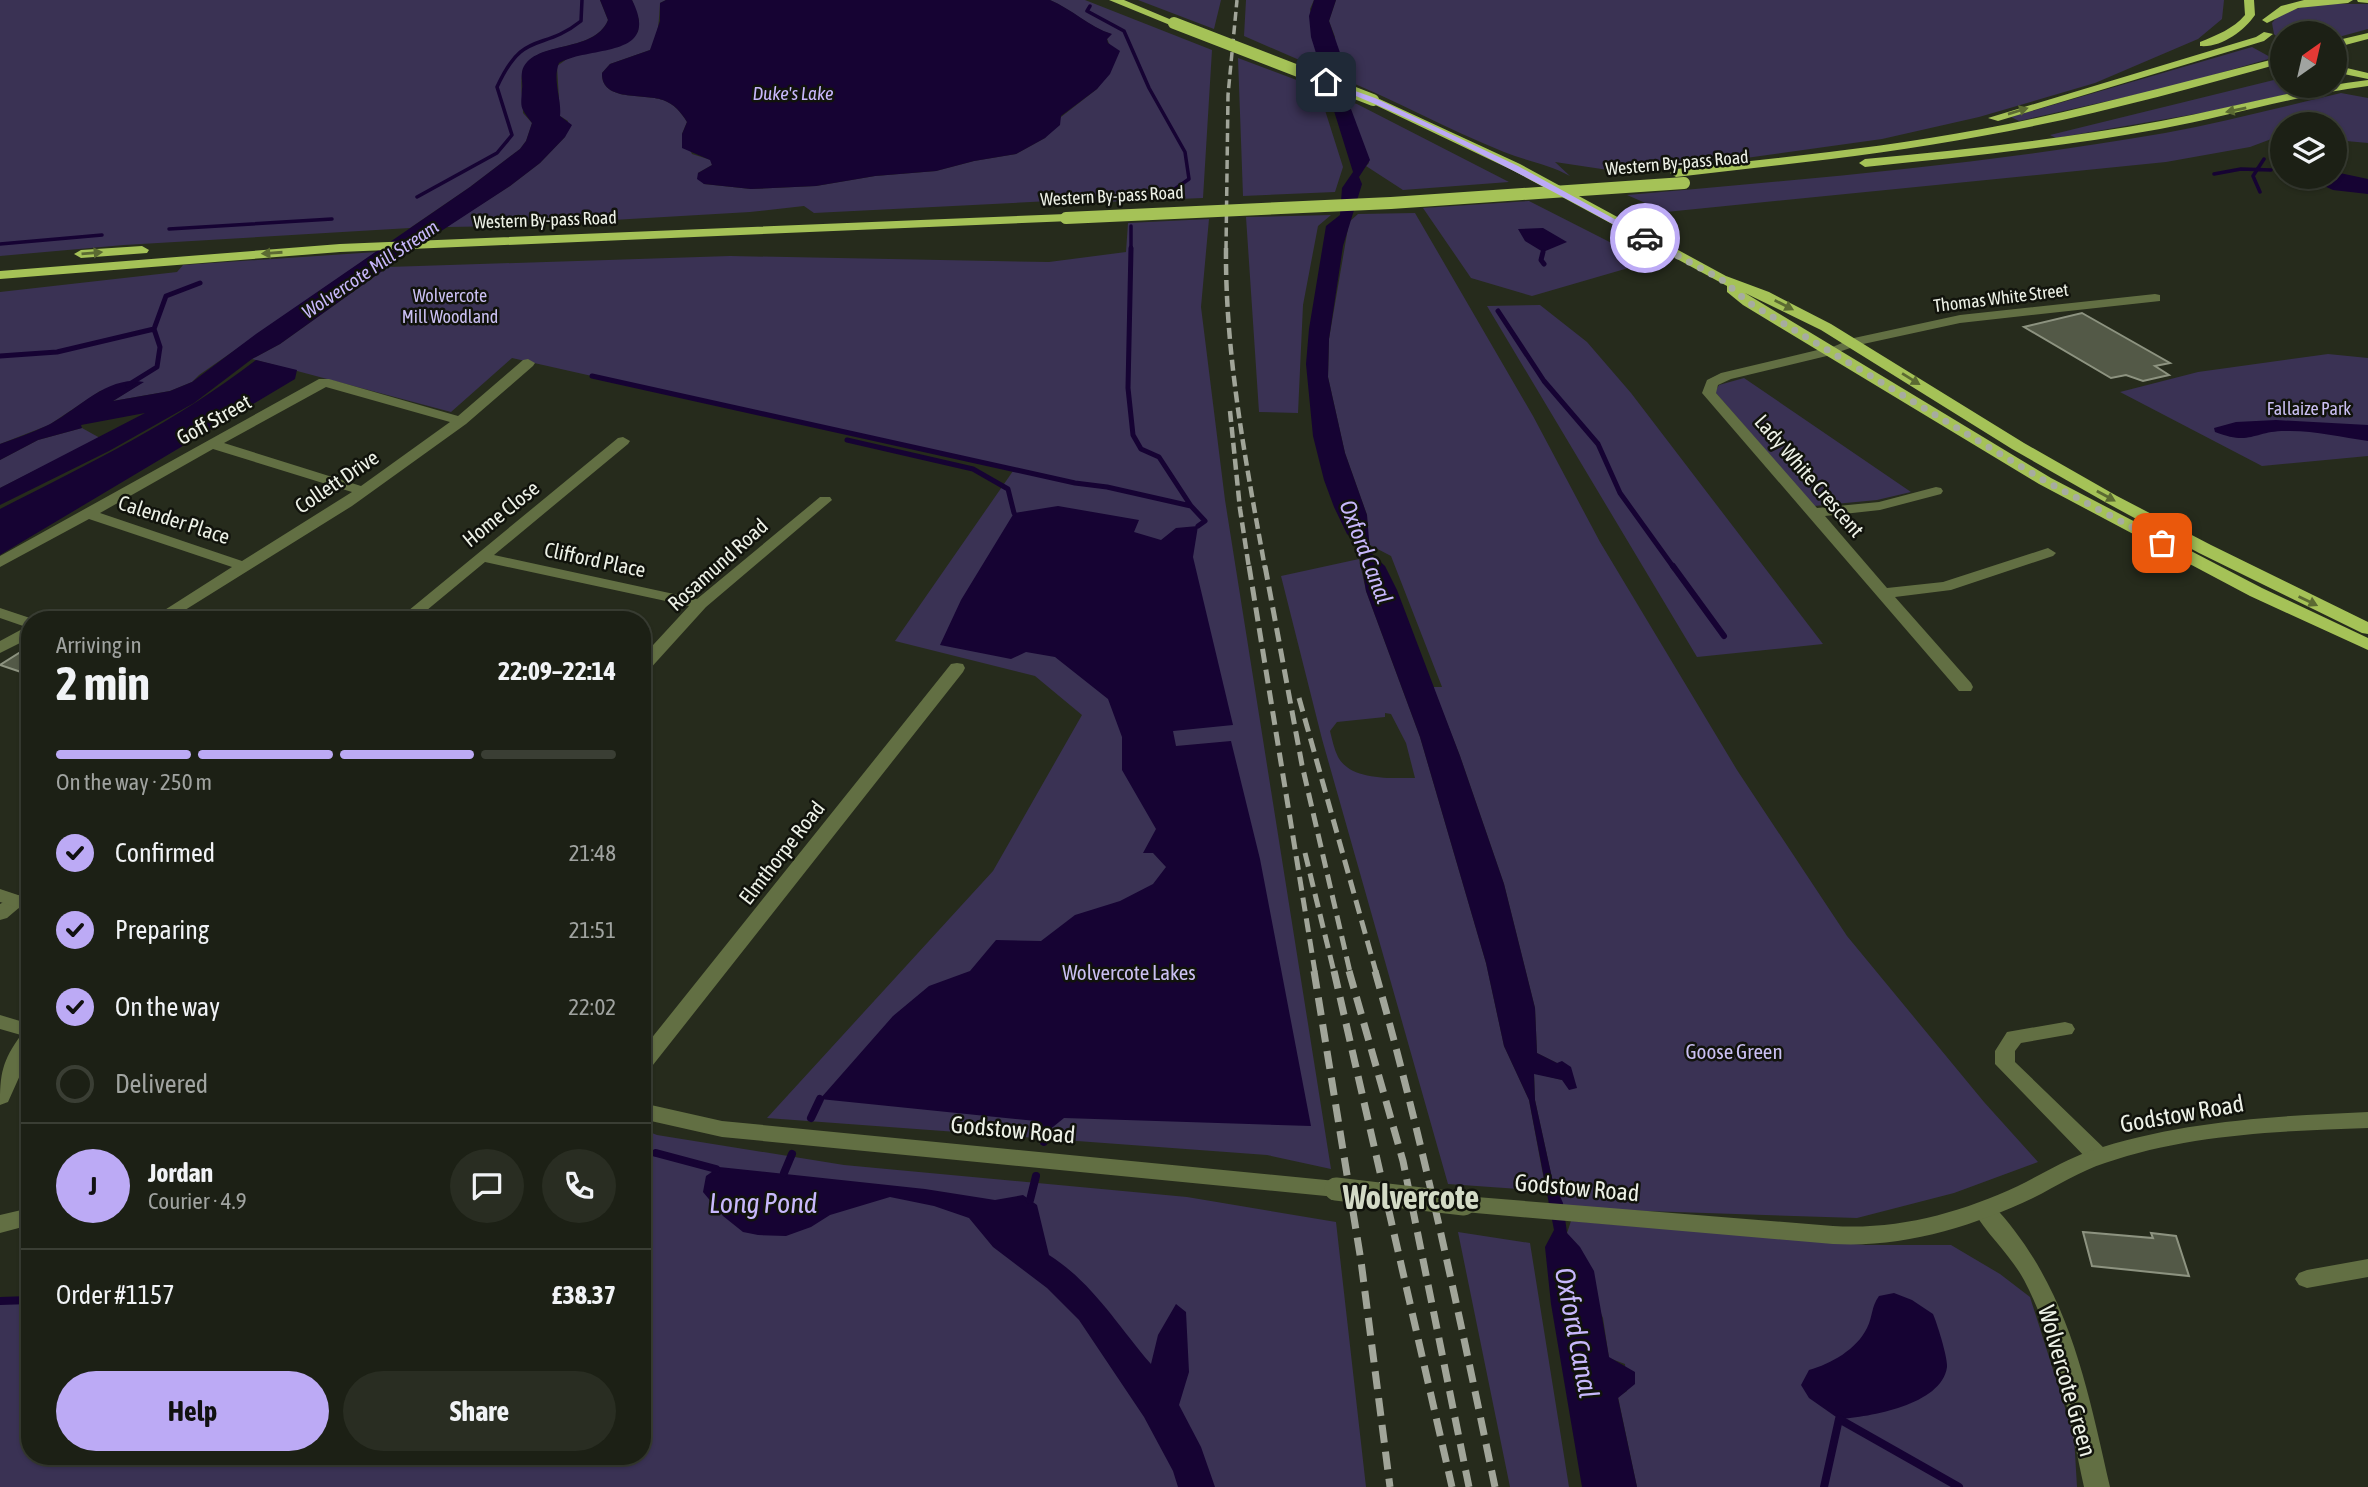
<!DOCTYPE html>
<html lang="en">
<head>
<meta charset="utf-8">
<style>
  body { margin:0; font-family:"Asap Condensed",sans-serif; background:#292d22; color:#f1f3f6; height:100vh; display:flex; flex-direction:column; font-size:26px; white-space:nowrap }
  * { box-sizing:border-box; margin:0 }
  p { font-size:23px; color:#a0a3a0 }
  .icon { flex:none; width:38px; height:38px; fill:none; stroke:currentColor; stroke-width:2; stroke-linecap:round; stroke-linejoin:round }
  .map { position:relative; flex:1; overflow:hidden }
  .panel { position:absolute; left:21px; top:611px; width:630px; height:854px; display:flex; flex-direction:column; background:#1c2015; border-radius:28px; box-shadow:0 2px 5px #0004,0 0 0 2px #3a3e34 }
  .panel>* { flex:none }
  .needle { width:46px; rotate:34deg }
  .buttons { position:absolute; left:2270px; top:21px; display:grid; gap:14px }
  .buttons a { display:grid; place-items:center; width:77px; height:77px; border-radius:50%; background:#1c2015; box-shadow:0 2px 5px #0004,0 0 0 2px #3a3e34; font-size:35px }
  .pin { position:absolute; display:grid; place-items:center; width:60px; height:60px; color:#fff; margin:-30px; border-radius:14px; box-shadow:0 4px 10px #0006 }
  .courier { position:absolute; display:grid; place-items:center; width:70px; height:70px; margin:-35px; border:5px solid #bcaaf5; border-radius:50%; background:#fff; color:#222; box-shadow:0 2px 9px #0007 }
  .headline em { font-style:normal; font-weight:700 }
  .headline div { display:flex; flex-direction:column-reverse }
  .headline { display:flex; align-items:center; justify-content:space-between; height:119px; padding:0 35px }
  h1 { font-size:46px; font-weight:700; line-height:52px }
  .bar { display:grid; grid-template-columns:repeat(4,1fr); gap:10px 7px; align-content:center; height:84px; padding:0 35px }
  .bar i { height:9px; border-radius:5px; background:#3a3e34 }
  .bar .on { background:#bcaaf5 }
  .bar p { grid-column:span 4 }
  .line { display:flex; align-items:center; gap:18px; padding:0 35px; border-top:2px solid #3a3e34 }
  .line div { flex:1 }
  .round { display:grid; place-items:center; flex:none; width:74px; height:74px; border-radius:37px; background:#292d22 }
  ol { padding:0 35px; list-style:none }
  li { display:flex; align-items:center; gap:21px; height:77px }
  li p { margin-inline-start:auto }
  li .icon { padding:7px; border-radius:50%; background:#bcaaf5; color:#111; stroke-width:4 }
  li:last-child { color:#a0a3a0 }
  li i { width:38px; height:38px; border:4px solid #3a3e34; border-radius:50% }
  .action { display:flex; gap:14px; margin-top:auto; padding:14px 35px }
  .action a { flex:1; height:80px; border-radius:42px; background:#bcaaf5; color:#111; font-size:28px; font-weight:700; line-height:80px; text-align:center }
  .action a+a { background:#292d22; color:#f1f3f6 }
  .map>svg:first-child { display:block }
</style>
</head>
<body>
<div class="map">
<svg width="2368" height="1487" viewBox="0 0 2368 1487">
  <rect width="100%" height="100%" fill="#262b1c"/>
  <!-- green -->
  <path fill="#3a3254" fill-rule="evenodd" d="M0,0H600L608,20C594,55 529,39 522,74C520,86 523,101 523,113L532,123L526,141L520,149L470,187L410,228L124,245L0,256Z
    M632,0H666L660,3C659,18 659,37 650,50L610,64L602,73C601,102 643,93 663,100C674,104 681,112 687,122L682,134L692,154L711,160L712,165L698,173L704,184L751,189L816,186L875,176L936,171L974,161L1016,154L1045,138L1061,117L1097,89L1115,61V56L1107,39L1111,34C1089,27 1071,9 1050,0H1085L1212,50L1203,198L1078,203L1070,200L814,213L804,206L750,212L510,226L446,227L510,186L540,163L565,137L568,121L560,116L557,66L567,59L638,32L639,20Z
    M1138,0H1221L1214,29Z
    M1246,0H1314L1310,9L1320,69L1244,36Z
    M1336,0H2224L2222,19L2198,39L2095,83L1979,117L1882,139L1746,158L1615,171L1555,162L1570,176C1549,164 1526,161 1504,152C1447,129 1393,99 1336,76L1335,37L1329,21Z
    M2332,4H2368V29L2335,38L2334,33H2282V42L2274,34L2272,23C2284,6 2313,6 2332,4Z
    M2252,47L2272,58L2175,86L2019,121L2011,117Z
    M1238,58L1318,88L1343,167L1335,192L1243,196Z
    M2282,78V86H2324L2207,112L2056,138L2050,135Z
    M2341,93L2368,98V143L2335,140L2334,124H2282V135L2250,147L2166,162L1666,212L1627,195C1807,179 1987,164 2165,133C2224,122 2282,107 2341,93Z
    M1341,99L1357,104L1509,182L1403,190L1366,166L1369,163Z
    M1529,201L1649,262L1532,296L1471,278L1423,208Z
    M1415,213L1533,416L1600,542L1737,770L1847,936L1984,1102L2038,1162L1954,1193L1857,1218L1616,1210L1565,1213L1552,1178L1535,1100L1534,1073L1562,1080L1557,1063L1537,1053L1535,1008L1504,884L1460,756L1433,687H1442L1391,556L1368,544L1367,515L1345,453L1328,377L1329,339L1349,222L1358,214Z
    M1331,215L1318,226L1303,305L1298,413L1259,412L1246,217Z
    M1209,219L1201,307L1225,500L1331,1169L1267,1155L767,1118L993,871L1082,715L1035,676L895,641L1013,471L512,358L451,412L252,359L280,344L388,267L730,256L1049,262L1126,252L1128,223Z
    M376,252L199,375L192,382L170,391L113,401L143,382L100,391L49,425L0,444V292L177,272L183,265Z
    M1540,305L1587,342L1631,393L1823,644L1697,657L1487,306Z
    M2328,354L2368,358V456L2262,466L2120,392L2198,372Z
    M1744,378L1911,492L1877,500L1814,506L1715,392L1719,385Z
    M82,428L100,438L0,488V460L38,440Z
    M1359,559L1366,591L1420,737L1486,963L1504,1046L1529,1100L1546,1191L1448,1184L1322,739L1281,576ZM1385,713L1391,714L1406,743L1415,778C1392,778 1351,781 1338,757C1334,749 1332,739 1330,731L1337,722L1385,717Z
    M642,1129L657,1135L844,1165L1187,1197L1336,1222L1366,1487H0V1303H30V1456H642Z
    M1571,1221L1866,1245H1951L2000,1274L2030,1297L2074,1436L2077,1487H1637L1618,1397L1627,1391L1625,1364L1609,1358L1603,1318L1567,1233Z
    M1458,1232L1530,1243L1569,1487H1510Z"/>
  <!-- water -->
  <path fill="#160333" d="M600,0H632C662,59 590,45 559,63C552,80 562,99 560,116L572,125L565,137L540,163L510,186L400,258L280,344L252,359L194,403L109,451L0,505V488L145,413L81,425L82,428L38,440L0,460V444C16,438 31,433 46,426C77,411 107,374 144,382L113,401L170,391L192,382L256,334L470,187L520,149L526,141L532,123C519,106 521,108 522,89C523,84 521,77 522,72C530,39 594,55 608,20Z
    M666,0H1050C1072,9 1089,27 1112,34L1107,39L1108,43L1120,51L1110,74L1097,89L1061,116L1060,125L1045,138L1016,154L974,161L936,171L875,176L816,186L751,189L704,184L697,179L698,173L712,165L710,160L682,148V134L687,122C681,112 674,104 663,100C643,93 601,102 602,73L610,64L650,50L660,21V3Z
    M1314,0H1336L1329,21L1346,70L1336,76L1344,107L1351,109L1370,160L1359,177L1362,184L1343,246L1329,339L1328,377L1345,453L1367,515L1370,552L1385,566L1397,590L1460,756L1504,884L1535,1008L1537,1053L1557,1063L1562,1061L1571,1067L1577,1088L1569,1090L1562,1080L1534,1074L1535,1100L1552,1178L1563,1203L1567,1233L1580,1247L1594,1271L1609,1357L1635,1372V1384L1618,1398L1637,1487H1582L1551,1304L1545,1247L1554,1230L1529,1100L1504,1046L1486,963L1420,737L1366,591L1358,544L1347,534L1334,507L1324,480L1313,436L1306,364L1309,329L1326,226L1340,215L1342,188L1353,172L1311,37L1309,16Z
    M2335,172L2368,179V194L2333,190L2311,180V177H2334Z
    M1543,228L1567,242L1543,252L1525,241L1518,229Z
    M256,360L297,370L295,379L0,555V509C92,462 174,423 256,360Z
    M2276,420L2368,425V441C2341,437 2312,430 2285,431C2254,431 2251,446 2215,432L2214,428L2236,422Z
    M1058,506L1139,520L1134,532L1161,540L1176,528L1198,526L1193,557L1233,725L1173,731L1176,746L1231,741L1260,859L1311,1126L1064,1118L1048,1131L1036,1121L820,1099L893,1016L929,986L970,971L996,940L1041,941L1075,915L1120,901L1153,884L1166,867L1153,853H1143L1156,829L1122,770V737L1108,699L1055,657L1026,652L1011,659L940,645L961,600L1014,513Z
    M719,1167L925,1189L995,1200L1023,1195L1037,1205L1049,1255C1093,1283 1117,1325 1151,1364L1158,1335L1176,1304L1186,1312L1189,1372L1179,1405L1201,1447L1215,1487H1178L1173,1471L1144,1417L1079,1320L1047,1288L993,1247L969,1218L934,1206L890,1197L830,1215L811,1227L786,1236L758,1235L743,1232L723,1216L703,1192L706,1176Z
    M1894,1293L1912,1300L1933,1314C1937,1323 1948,1358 1947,1367C1942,1405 1869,1417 1839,1419L1809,1398L1801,1385L1809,1370C1831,1364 1857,1349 1867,1328C1873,1316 1871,1307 1879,1296Z"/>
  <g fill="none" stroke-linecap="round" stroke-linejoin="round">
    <!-- stream-far3 -->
    <path stroke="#160333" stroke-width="3.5" d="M1090,6L1087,11L1124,31L1149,88L1185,152L1189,179L1165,196
      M2214,174L2241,169L2271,170
      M2260,192L2253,176L2264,159
      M417,197L497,153L512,135L497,87C524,28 541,53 581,21L582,0
      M169,229L332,219
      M0,244L102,235
      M1131,250V226"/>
    <!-- stream-far2 -->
    <path stroke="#160333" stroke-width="5" d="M1131,248L1128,388L1133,435L1141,449L1159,457L1191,506
      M1543,252L1541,260L1544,264
      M1498,311L1544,381L1598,444L1620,493L1674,568
      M0,356L57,352L154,329
      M592,376L1075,483L1107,487L1191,506L1205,521L1198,526
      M128,385L157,367L160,347L154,329L166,296L200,283
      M847,440L973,469L1008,489L1014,513"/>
    <!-- stream-far1 -->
    <path stroke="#160333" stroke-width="6" d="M1673,566L1724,636"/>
    <!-- stream -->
    <path stroke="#160333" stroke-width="8" d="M811,1118L820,1099
      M1044,1142L1048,1131
      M656,1153L716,1169
      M784,1173L792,1154
      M1030,1200L1036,1176
      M0,1301L30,1300
      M1824,1487L1839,1419L1959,1487"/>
  </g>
  <!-- building -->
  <path fill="#535947" stroke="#8d9380" stroke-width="2" d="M2082,313L2170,363L2155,366L2169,375L2143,381L2126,375L2111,378L2024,327Z
    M30,646V675L0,665Z
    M2083,1232L2153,1238L2151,1233L2176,1236L2189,1276L2092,1266Z"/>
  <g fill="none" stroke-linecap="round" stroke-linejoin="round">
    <!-- minor -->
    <path fill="#626f43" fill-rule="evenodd" d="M2155,294L2160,295V301L1960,323L1854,346L1847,342L1854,338L1960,315Z
      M1830,347L1835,348V354L1731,379L1718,385L1716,393L1817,508L1879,502L1936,487L1941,488L1943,491L1941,494L1880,510L1825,516L1887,588L1943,582L2048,548L2056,553L2053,556L1951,590L1895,597L1971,683L1973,687L1971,691H1959L1702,393L1707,380L1721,373Z
      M528,359L535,363L533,366L466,424L352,506L169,620H149L232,567L89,519L0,567V556L319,379H329L458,416L523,360ZM326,387L450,422L361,486L224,443ZM213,449L352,492L242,561L100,513Z
      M623,437L630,441L628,444L494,555L697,599L820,497H830L832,500L706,607L648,671L642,672V657L689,606L485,562L415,620H397L618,438Z
      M0,608L36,620H30V638L0,653V641L26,627L0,618Z
      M957,663L963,664L965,668L963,672L649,1070L642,1072V1050L951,664Z
      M17,895L24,897L27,901L7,918L0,920V904Z
      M0,1015L30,1024V1053L8,1102L0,1105C0,1074 2,1061 21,1035L0,1029Z
      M2065,1022L2072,1024L2075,1029L2072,1034L2021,1043L2015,1051V1062L2106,1150L2109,1156L2106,1162L2098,1164L2090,1162L1995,1064V1051L2007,1032Z
      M1984,1202L1992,1204C2068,1285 2086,1382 2110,1487H2084C2069,1418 2057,1343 2024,1280C2010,1254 1987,1235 1973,1210L1976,1204Z
      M30,1208V1225L0,1233V1215Z
      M2368,1259V1277L2307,1288L2299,1285L2295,1279L2299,1273L2307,1270Z"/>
    <!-- tertiary -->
    <path fill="#626f43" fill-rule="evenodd" d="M1854,338L1859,339V345L1830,355L1823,351Z
      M0,889L30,899V912L0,902Z
      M642,1103L722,1121L1336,1181L1344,1183L1347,1189L1344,1195L1336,1197L722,1137L642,1119Z
      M2368,1112V1128C2280,1131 2189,1134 2105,1163C2080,1171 2057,1186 2033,1198C1971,1227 1903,1248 1833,1244L1464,1212L1456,1210L1453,1204L1456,1198L1464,1196L1833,1226C1898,1230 1960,1213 2018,1186C2042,1174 2065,1160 2090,1151C2180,1121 2274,1116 2368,1112Z"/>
    <!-- trunk -->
    <path fill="#a5c257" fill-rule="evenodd" d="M1109,0H1124L1179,23L1170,25Z
      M2244,0H2254L2255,15C2244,31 2221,48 2200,46V42C2217,35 2233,29 2245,15Z
      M2304,0H2353L2348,3L2298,8L2267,23L2262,20L2281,6Z
      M2357,0H2368V3L2358,2Z
      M2264,32L2273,34L2264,41L1998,121L1988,118L2256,37Z
      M2368,33V39L2334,48V41Z
      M2282,57V63C2183,91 2083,118 1982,136C1881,155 1778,165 1676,177L1670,173L1676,169C1778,158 1881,148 1982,129C2083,110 2182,82 2282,57Z
      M2334,65L2368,73V79L2334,72Z
      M2368,80V86C2298,95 2230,116 2160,129C2062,147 1964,157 1865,167L1859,163L1865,159C1964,150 2063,139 2161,121C2230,108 2300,88 2368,80Z
      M1373,96L1520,164L1726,276L1769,292L1831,324L2024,443L2117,496L2211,545L2368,622V634L2362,633L2199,553L2105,502L2012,449L1821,330L1745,293L2051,478L2262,588L2368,638V650L2250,596L2039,484L1743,305L1727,292V286L1512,170L1369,102L1367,100Z
      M1066,214L1073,218L1071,221L340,252L0,279V271L340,244Z
      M142,246L149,250L147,253L81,258L74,254L81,250Z"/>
    <!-- rail-far3 -->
    <path stroke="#a1a599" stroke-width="3.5" stroke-dasharray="9 4.5" stroke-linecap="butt" d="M1226,250L1228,95L1237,0"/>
    <!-- rail-far2 -->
    <path stroke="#a1a599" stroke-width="4.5" stroke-dasharray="11 5" stroke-linecap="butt" d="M1226,248C1225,355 1246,463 1265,568
      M1230,411L1240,509L1249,568"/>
    <!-- rail-far1 -->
    <path stroke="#a1a599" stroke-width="5" stroke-dasharray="14 7" stroke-linecap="butt" d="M1249,566L1315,972
      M1265,566L1302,765L1350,972
      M1299,698L1376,972
      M1305,853L1334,972"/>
    <!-- rail -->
    <path stroke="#a1a599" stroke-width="7" stroke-dasharray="18 9" stroke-linecap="butt" d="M1314,971L1361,1261L1390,1487
      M1334,971L1452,1487
      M1349,971L1403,1161L1469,1487
      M1375,971C1423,1140 1459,1314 1495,1487"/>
    <!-- tertiary-bridge -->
    <path stroke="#626f43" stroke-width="23" d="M1336,1189L1464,1204"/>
    <!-- trunk-bridge -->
    <path stroke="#a5c257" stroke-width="12" d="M1174,23L1373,100
      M1066,218L1391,203L1684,183"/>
  </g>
  <!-- one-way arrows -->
  <defs><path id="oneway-solid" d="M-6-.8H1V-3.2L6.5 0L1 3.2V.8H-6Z" transform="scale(1.75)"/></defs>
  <g fill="#5b6a32">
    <use href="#oneway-solid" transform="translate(2236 110) rotate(168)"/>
    <use href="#oneway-solid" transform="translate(2018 111) rotate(-17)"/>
    <use href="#oneway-solid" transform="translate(92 253) rotate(-5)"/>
    <use href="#oneway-solid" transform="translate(272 253) rotate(176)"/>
    <use href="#oneway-solid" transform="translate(1784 305) rotate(27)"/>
    <use href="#oneway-solid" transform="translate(1911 379) rotate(32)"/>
    <use href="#oneway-solid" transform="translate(2106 496) rotate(29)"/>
    <use href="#oneway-solid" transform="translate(2308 601) rotate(26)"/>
  </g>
  <!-- route -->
  <path fill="#bcaaf5" d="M1324,80L1375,98L1518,166L1649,238L1642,240C1538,183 1434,126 1324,83Z"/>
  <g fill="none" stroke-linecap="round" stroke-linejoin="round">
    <!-- done -->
    <path stroke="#a7aca0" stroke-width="7" stroke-dasharray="0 12.6" d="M1645,238L1721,279L1748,302L2045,481L2162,543"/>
  </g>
  <g text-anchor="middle" stroke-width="5" stroke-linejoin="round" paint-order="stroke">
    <!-- far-street labels -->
    <g font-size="18" fill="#edf1e7" stroke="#11130c">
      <text transform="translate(1677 163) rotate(-5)" y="6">Western By-pass Road</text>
      <text transform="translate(1112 196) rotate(-3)" y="6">Western By-pass Road</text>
      <text transform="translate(545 220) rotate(-2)" y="6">Western By-pass Road</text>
      <text transform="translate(2001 298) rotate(-7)" y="6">Thomas White Street</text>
    </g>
    <!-- far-park labels -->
    <g font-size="18" fill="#cbc0f3" stroke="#11130c">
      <text x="450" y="302">Wolvercote<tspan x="450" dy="21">Mill Woodland</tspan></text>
      <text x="2309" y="415">Fallaize Park</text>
    </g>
    <!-- far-water labels -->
    <g font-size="19" font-style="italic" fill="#c8b8fc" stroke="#11130c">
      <text x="793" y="100">Duke's Lake</text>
      <text transform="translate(370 269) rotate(-34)" y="7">Wolvercote Mill Stream</text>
    </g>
    <!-- street labels -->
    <g font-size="21" fill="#edf1e7" stroke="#11130c">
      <text transform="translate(214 420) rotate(-29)" y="7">Goff Street</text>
      <text transform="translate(1809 476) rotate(49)" y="7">Lady White Crescent</text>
      <text transform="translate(337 482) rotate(-34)" y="7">Collett Drive</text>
      <text transform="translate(501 514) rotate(-39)" y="7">Home Close</text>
      <text transform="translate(174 520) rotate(18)" y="7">Calender Place</text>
      <text transform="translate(595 560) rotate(12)" y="7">Clifford Place</text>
      <text transform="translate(718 565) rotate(-42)" y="7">Rosamund Road</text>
      <text transform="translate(782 853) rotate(-52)" y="7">Elmthorpe Road</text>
    </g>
    <!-- park labels -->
    <g font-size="21" fill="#cbc0f3" stroke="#11130c">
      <text x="1129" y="980">Wolvercote Lakes</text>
      <text x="1734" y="1059">Goose Green</text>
    </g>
    <!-- water labels -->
    <g font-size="23" font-style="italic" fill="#c8b8fc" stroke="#11130c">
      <text transform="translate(1366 552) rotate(69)" y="8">Oxford Canal</text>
    </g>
    <!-- near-street labels -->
    <g font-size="24" fill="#edf1e7" stroke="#11130c">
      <text transform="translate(2182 1114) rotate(-10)" y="8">Godstow Road</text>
      <text transform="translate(1013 1130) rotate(5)" y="8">Godstow Road</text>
      <text transform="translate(1577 1188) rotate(5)" y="8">Godstow Road</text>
      <text transform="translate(2067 1381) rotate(74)" y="8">Wolvercote Green</text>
    </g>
    <!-- near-water labels -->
    <g font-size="28" font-style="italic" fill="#c8b8fc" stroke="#11130c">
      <text x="763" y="1213">Long Pond</text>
      <text transform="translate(1577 1333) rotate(79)" y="10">Oxford Canal</text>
    </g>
    <!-- near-district labels -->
    <g font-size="33" font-weight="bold" fill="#d3dac6" stroke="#11130c">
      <text x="1411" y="1209">Wolvercote</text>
    </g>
  </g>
</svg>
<div class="buttons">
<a><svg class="needle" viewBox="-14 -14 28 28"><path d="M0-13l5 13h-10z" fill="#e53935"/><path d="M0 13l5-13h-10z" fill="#a0a3a0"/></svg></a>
<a><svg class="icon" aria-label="layers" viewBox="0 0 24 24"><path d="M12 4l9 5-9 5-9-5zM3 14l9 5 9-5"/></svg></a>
</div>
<div class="pin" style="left:2162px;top:543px;background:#ea580c"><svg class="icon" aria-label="bag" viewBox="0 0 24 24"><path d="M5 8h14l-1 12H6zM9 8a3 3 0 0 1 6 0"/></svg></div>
<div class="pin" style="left:1326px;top:82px;background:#1f2937"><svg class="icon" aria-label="home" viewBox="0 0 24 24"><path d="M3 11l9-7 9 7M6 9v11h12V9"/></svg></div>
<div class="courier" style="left:1645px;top:238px"><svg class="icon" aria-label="car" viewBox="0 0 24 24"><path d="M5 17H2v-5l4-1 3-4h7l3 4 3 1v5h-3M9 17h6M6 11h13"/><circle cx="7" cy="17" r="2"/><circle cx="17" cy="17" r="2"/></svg></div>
<section class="panel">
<div class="headline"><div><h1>2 min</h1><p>Arriving in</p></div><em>22:09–22:14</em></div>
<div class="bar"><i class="on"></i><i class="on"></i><i class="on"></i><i></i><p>On the way · 250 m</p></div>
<ol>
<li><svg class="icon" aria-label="check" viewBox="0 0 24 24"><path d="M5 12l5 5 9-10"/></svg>Confirmed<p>21:48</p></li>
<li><svg class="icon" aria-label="check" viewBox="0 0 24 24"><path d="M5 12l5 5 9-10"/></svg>Preparing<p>21:51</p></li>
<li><svg class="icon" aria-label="check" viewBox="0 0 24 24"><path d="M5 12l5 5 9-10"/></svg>On the way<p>22:02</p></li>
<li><i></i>Delivered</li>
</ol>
<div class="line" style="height:126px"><b class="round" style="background:#bcaaf5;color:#111">J</b><div><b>Jordan</b><p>Courier · 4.9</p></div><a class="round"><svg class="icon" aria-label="chat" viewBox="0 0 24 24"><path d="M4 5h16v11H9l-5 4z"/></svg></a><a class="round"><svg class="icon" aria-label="phone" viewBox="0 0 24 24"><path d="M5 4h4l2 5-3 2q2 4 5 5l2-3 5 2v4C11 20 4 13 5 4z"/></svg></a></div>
<div class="line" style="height:91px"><div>Order #1157</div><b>£38.37</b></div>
<div class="action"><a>Help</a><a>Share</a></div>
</section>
</div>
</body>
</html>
